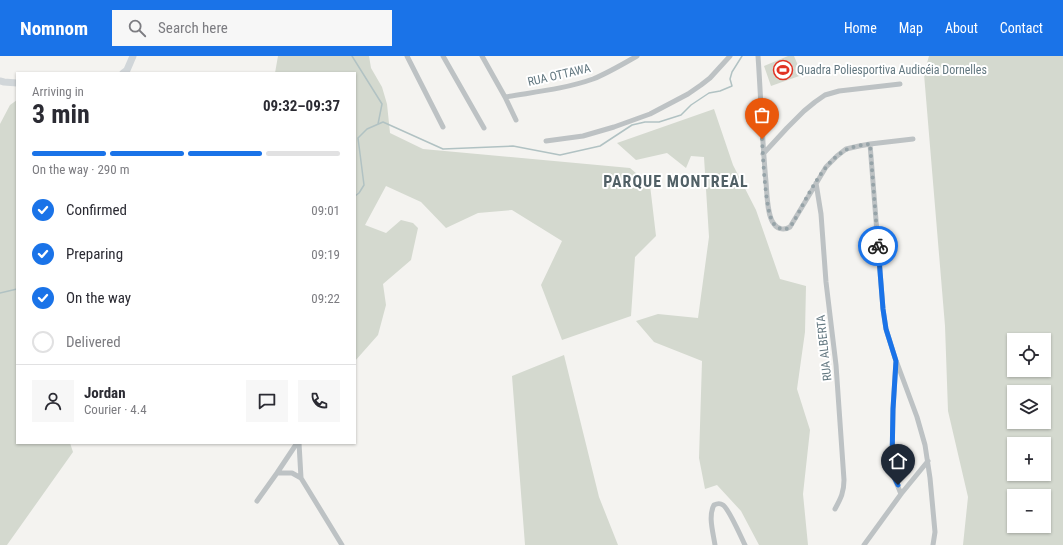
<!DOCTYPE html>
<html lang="en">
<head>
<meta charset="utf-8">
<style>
  body { margin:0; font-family:"Roboto Condensed",sans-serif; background:#f7f7f7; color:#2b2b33; height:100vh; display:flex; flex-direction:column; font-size:15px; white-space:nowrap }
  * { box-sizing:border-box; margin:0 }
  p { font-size:13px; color:#7c7c81 }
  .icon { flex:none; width:22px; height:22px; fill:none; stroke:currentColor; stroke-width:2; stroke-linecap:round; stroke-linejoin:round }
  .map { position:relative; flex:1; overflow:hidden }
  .drawer { position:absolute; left:16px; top:16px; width:340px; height:372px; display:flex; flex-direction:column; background:#fff; border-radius:0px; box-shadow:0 1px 3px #0004 }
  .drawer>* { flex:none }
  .controls { position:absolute; left:1007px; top:277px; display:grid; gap:8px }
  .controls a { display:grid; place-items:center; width:44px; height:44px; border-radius:0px; background:#fff; box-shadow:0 1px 3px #0004; font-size:20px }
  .pin { position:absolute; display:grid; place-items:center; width:34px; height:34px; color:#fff; margin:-41px -17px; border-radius:50% 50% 50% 0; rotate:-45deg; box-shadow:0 0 4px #0007 }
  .pin .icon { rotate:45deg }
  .courier { position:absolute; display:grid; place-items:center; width:40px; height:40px; margin:-20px; border:3px solid #1a73e8; border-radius:50%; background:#fff; color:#222; box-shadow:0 1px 5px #0007 }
  .head em { font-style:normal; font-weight:700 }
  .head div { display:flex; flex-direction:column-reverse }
  .head { display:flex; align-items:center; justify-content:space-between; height:68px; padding:0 16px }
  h1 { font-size:26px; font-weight:700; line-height:30px }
  .bar { display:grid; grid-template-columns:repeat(4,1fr); gap:6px 4px; align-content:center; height:48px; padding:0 16px }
  .bar i { height:5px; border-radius:3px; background:#e1e1e2 }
  .bar .active { background:#1a73e8 }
  .bar p { grid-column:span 4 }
  .line { display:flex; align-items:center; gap:10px; padding:0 16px; border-top:1px solid #e1e1e2 }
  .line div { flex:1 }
  .round { display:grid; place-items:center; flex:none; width:42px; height:42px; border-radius:0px; background:#f7f7f7 }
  ol { padding:0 16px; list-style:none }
  li { display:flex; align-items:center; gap:12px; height:44px }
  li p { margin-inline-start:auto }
  li .icon { padding:4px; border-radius:50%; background:#1a73e8; color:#fff; stroke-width:4 }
  li:last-child { color:#7c7c81 }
  li i { width:22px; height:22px; border:2px solid #e1e1e2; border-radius:50% }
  header { display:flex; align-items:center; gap:24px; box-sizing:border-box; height:56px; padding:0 20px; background:#1a73e8; color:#fff }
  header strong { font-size:19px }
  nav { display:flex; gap:22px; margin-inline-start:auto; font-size:14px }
  .search { width:280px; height:36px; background:#f7f7f7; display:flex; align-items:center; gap:10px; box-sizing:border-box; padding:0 14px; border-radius:0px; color:#7c7c81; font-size:15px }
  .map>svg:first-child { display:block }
</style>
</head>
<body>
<header>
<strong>Nomnom</strong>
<div class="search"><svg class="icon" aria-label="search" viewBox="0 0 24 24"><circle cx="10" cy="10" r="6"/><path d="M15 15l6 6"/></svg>Search here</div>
<nav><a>Home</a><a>Map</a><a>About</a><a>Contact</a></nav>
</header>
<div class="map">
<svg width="1063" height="489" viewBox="0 0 1063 489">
  <rect width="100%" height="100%" fill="#f4f3f0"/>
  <!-- green -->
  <path fill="#d4d9cf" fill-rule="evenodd" d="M278,0H369L371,12L382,31L387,48L390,77L423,93L630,112L650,129L656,180L635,201L631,260L562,284L541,229L562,185L512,154L478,157L446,172L421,146L386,130L365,169L386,177L401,164L413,167L418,172L411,204L383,228L386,249L378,279L355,305V17H275Z
    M788,0H794L802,19L771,30L764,10Z
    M929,0H1063V489H963L968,441L948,355L945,270L924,18ZM1014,284H1044V314H1014ZM1014,336H1044V366H1014ZM1014,388H1044V418H1014ZM1014,440H1044V470H1014Z
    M17,44V387H70L73,396L7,489H0V68L10,49Z
    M714,53L733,109L756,154L780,223L806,230L805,276L797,333L810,374L803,438L808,489H759L741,455L717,429L705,433L699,402L702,305L654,286L636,265L658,258L698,262L709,181L704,101L691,100L686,112L667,97L636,104L617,87Z
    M564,299L599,441L618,489H525L512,320Z"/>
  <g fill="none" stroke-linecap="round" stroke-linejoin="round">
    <!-- stream -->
    <path stroke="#b1c2c3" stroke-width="1.5" d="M352,0L382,48L378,68
      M355,140L359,137L364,129L358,82L367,73L383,66L443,93L513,90L560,99L600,90L632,69L645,66H659L681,59L691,49L709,37L720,35L732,30L730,23L732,16L742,0
      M0,237L17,233"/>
    <!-- street -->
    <path stroke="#bdc2c4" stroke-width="5" d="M407,0L443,71
      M443,0L484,72
      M482,0L505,41L516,64
      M758,0C761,42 762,84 766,126C767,137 767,160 774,168C778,174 785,174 790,171L826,111L837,100L846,93L859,90L870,88L913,83
      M505,41C534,36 565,33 593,23C608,17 623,8 637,0
      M546,85L583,80L614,71L650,58L688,38L701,29L710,22L730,0
      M870,88L883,253L886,273L896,305L893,353L892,406L894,421L901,438
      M763,98L787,72L804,55L815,46L825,39L839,35L900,28
      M816,127L821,158L826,226L836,309L844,424C844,436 841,442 835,453
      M897,307L917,361L925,389L930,422L935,476L933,489
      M299,387L301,422L342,489
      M277,417H292L301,422
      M257,445L277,417L297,387
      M715,489C713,476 708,460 714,449C718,447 720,447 723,449C729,453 741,481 745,489
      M864,489L901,438L928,405"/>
    <!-- secondary -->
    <path stroke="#d1d6d9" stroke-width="7" d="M123,17L127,14L133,0
      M0,25L4,26L17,27"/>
  </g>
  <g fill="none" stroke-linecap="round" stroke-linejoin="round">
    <!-- done -->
    <path stroke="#96a3a8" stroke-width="4" stroke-dasharray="0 7.2" d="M762,83C763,98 765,158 774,168C776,171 779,172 782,173C788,174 791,170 794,165C806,144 823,105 846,94C853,90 863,89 870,88L878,190"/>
    <!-- route -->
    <path stroke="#1a73e8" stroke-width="5" d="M878,190L883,253L886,273L896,305L893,353L892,406L894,421L898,429"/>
  </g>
  <!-- icons -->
  <defs>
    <g id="stadium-ring" transform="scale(1)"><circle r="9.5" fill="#fff" stroke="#e13223" stroke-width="1.5"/><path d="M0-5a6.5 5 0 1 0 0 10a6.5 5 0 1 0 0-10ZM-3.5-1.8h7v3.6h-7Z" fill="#e13223"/></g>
  </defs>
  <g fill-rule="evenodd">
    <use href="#stadium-ring" x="783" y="14"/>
  </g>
  <g text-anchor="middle" stroke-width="4" stroke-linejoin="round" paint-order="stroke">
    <!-- poi labels -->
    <g font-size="12" fill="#637881" stroke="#fff" text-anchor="start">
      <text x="797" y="18">Quadra Poliesportiva Audicéia Dornelles</text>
    </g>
    <!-- street labels -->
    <g font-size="12" fill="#637881" stroke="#fff">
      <text transform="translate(559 19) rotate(-13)" y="4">RUA OTTAWA</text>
      <text transform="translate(824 292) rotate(-96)" y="4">RUA ALBERTA</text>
    </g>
    <!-- district labels -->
    <g font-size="16" font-weight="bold" letter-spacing="1" fill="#516066" stroke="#fff">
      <text x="676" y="131">PARQUE MONTREAL</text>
    </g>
  </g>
</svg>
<div class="controls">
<a><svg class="icon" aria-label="locate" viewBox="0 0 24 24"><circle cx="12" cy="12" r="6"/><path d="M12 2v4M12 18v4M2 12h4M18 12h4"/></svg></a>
<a><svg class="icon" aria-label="layers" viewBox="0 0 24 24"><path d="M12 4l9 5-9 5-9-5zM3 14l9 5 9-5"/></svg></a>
<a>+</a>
<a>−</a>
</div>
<div class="pin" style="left:762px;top:83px;background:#ea580c"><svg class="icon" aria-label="bag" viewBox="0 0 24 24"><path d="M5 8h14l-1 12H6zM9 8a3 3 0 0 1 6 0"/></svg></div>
<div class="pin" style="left:898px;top:429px;background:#1f2937"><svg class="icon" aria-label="home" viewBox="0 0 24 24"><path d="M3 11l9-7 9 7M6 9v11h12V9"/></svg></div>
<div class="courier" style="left:878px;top:190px"><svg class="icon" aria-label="bike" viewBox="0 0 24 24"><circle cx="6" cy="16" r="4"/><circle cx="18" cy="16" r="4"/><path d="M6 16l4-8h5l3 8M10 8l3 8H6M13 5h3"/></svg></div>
<section class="drawer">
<div class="head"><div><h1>3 min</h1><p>Arriving in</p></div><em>09:32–09:37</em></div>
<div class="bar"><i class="active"></i><i class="active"></i><i class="active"></i><i></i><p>On the way · 290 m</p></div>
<ol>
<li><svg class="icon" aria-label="check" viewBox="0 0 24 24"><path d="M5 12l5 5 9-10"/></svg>Confirmed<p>09:01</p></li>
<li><svg class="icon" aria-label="check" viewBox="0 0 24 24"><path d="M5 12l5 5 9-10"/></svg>Preparing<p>09:19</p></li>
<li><svg class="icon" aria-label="check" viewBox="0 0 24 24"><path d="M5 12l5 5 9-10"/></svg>On the way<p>09:22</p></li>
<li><i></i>Delivered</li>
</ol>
<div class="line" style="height:72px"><a class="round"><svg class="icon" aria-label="person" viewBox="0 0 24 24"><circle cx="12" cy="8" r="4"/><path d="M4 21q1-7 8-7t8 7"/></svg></a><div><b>Jordan</b><p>Courier · 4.4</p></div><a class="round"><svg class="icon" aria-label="chat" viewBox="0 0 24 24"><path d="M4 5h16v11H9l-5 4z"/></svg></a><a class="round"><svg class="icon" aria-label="phone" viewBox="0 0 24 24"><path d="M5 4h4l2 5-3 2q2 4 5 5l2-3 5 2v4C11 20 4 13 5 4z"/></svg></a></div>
</section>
</div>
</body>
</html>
